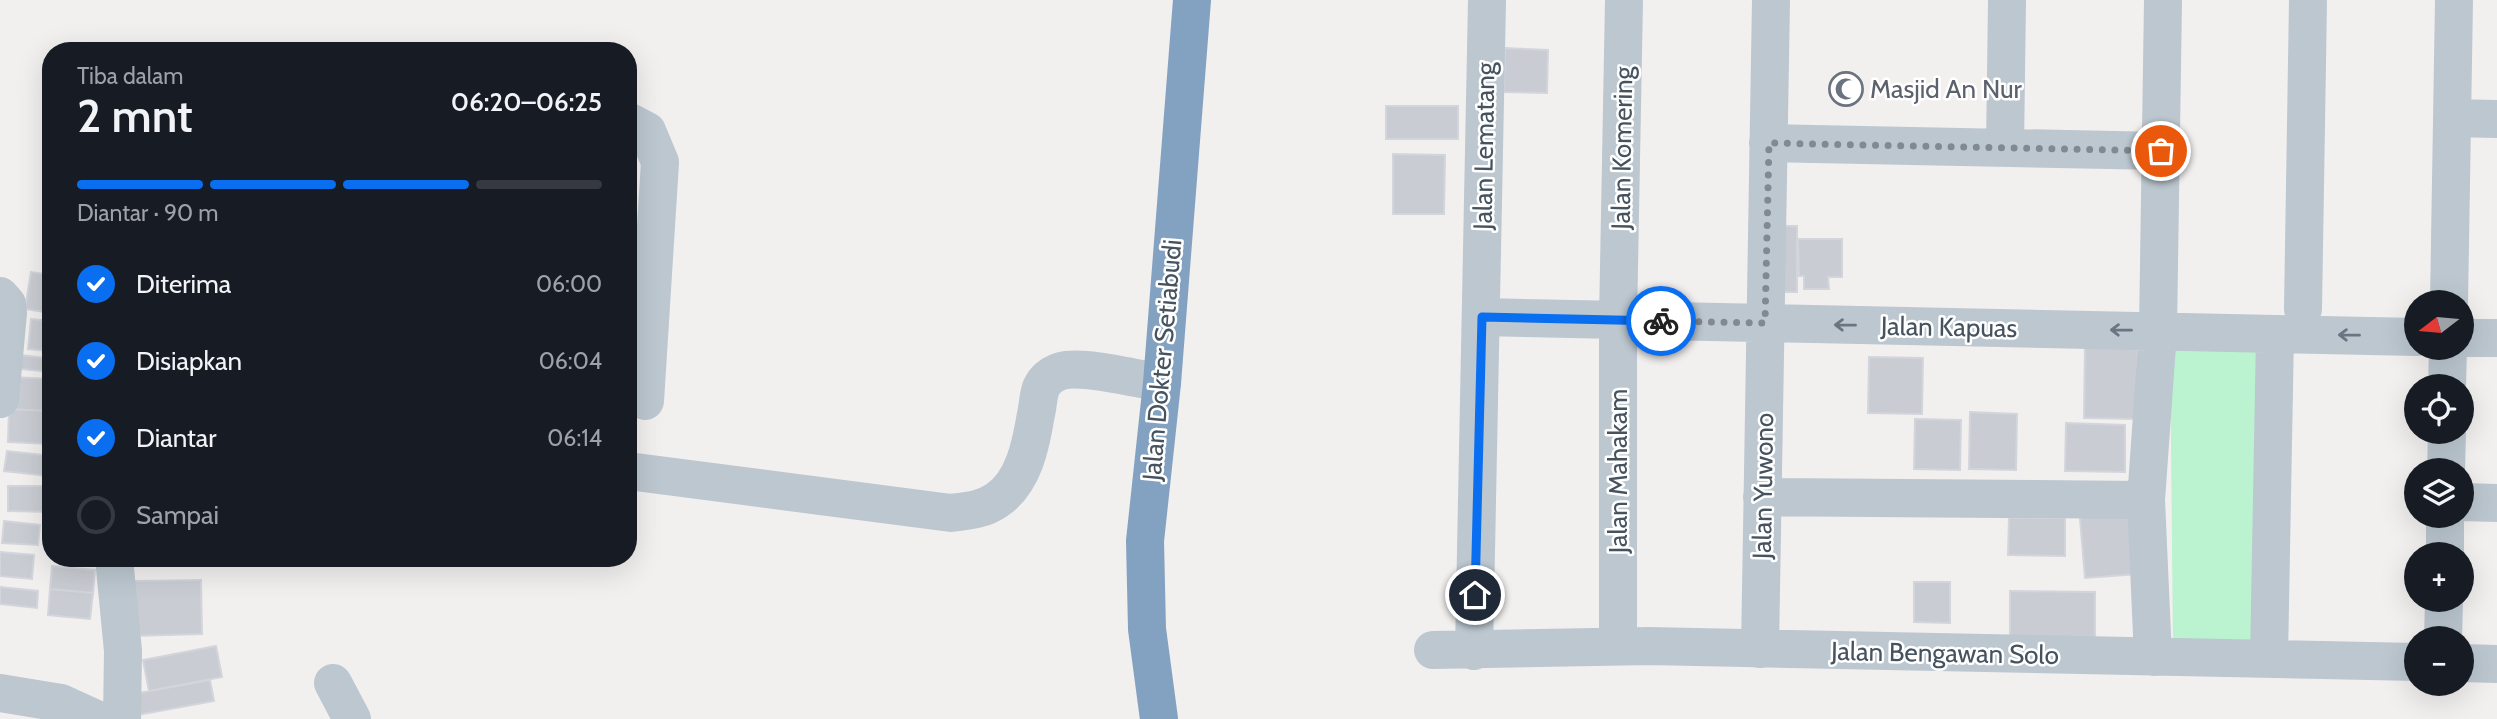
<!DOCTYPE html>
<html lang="id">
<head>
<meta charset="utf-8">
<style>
  body { margin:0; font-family:Cabin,sans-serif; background:#242831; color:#f1f3f6; height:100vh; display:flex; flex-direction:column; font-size:26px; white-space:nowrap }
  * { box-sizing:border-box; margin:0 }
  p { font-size:23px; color:#9ea1a6 }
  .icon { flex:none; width:38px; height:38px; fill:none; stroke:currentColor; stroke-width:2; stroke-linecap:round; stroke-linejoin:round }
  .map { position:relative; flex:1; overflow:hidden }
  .details { position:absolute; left:42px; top:42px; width:595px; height:525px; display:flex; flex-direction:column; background:#171b24; border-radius:28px; box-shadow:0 7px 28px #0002 }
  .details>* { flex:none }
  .needle { width:46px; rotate:254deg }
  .fabs { position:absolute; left:2404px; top:290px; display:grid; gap:14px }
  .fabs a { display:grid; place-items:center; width:70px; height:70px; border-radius:50%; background:#171b24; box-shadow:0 7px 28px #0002; font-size:35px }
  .pin { position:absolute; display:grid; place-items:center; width:60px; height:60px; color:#fff; margin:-30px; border:4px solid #fff; border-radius:50%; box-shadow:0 2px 7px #0007 }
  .courier { position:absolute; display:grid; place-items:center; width:70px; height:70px; margin:-35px; border:5px solid #0a6ef1; border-radius:50%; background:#fff; color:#222; box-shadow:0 2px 9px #0007 }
  .headline em { font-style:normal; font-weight:600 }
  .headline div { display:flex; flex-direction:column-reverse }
  .headline { display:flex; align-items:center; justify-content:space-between; height:119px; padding:0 35px }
  h1 { font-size:46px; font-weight:600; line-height:52px }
  .bar { display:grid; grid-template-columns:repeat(4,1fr); gap:10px 7px; align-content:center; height:84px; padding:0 35px }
  .bar i { height:9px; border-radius:5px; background:#363941 }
  .bar .active { background:#0a6ef1 }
  .bar p { grid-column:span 4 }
  ol { padding:0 35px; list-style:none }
  li { display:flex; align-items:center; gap:21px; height:77px }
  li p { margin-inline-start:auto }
  li .icon { padding:7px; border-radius:50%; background:#0a6ef1; color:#fff; stroke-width:4 }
  li:last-child { color:#9ea1a6 }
  li i { width:38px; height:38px; border:4px solid #363941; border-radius:50% }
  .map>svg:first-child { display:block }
</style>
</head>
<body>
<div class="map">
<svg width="2497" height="719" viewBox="0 0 2497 719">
  <rect width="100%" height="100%" fill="#f2efef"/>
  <!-- grass -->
  <path fill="#bbf3d1" d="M2170,346H2259L2260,648L2173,646Z"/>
  <!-- building -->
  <path fill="#c9ccd2" stroke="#d3d5dc" stroke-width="2" d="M1505,48L1548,50L1547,93L1504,92Z
    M1386,106H1458V139H1386Z
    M1393,154L1445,155L1444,214H1393Z
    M1773,226H1797V292H1773Z
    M1798,239H1842V277H1828L1829,289H1804V276H1799Z
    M31,272L51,275V313L25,309Z
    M31,319L51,321V351L28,349Z
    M2085,342L2138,343L2136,419L2084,418Z
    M13,354L51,359V372L12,368Z
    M1869,357L1923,358L1922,414L1868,413Z
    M10,377L51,379V411L9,409Z
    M9,409L51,411V444L8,442Z
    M1970,412L2017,414L2016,470L1969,469Z
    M1915,419L1961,420L1960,470L1914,469Z
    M2066,423L2125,425V472L2065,471Z
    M7,451L51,456L48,476L4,471Z
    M8,486H51V512L8,511Z
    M2133,503L2138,574L2085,578L2079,507Z
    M2009,518H2065V556L2008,555Z
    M4,521L40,525L38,545L2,543Z
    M48,531H51V551H47Z
    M0,552L34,555L32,579L0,576Z
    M52,566L95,570L93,593L50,589Z
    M201,580L202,634L132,636L131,581Z
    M1914,582H1950V623L1914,622Z
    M0,587L38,591L37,608L0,604Z
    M50,589L93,593L90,619L48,615Z
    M2010,591L2095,592V641L2010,639Z
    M216,646L222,677L149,691L143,660Z
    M210,680L214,701L137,715L133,694Z"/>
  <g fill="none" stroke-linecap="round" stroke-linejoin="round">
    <!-- minor -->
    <path stroke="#bcc7d0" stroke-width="38" d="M2452,118L2497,119
      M628,121L647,131L660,162L645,401
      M1768,143L2161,151
      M2005,148L2007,0
      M0,296L7,304L8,313L0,399
      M2449,303L2454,0
      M2303,309L2308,0
      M1482,317L2417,337
      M2462,338H2497
      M2447,387L2448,348
      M628,471L951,513C967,511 983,510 997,500C1024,482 1031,444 1036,414C1038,406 1038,396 1041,388C1045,379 1052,374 1061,371C1083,365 1138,379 1162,383
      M2446,471L2447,432
      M1762,497L2146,500
      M2462,502L2497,503
      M2445,555V516
      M114,558L123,651L122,719
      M2443,639L2444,600
      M1618,646V320L1624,0
      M1760,649L1771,0
      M1433,650L1649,646L2417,662
      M1474,651L1487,0
      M2153,657L2146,500L2158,331L2163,0
      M2269,659L2275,334
      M2462,663L2497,664
      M333,683L352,719
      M0,693L61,703L96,719"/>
    <!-- highway -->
    <path stroke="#83a2c2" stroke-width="38" d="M1159,719L1147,629L1145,541L1162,383L1192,0"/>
  </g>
  <!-- one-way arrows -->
  <defs><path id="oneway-shaft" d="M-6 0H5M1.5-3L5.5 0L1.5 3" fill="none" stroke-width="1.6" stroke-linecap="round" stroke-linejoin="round" transform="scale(1.75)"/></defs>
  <g stroke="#697681">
    <use href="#oneway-shaft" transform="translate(1845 325) rotate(-179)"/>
    <use href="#oneway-shaft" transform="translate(2121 330) rotate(-179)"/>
    <use href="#oneway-shaft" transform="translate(2349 335) rotate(-179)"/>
  </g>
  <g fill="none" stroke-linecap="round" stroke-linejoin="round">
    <!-- done -->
    <path stroke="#828a91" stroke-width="7" stroke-dasharray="0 12.6" d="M1661,321L1765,323L1769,143L2161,151"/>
    <!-- route -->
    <path stroke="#0a6ef1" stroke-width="9" d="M1475,595L1482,317L1661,321"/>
  </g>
  <!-- icons -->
  <defs>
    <g id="mosque-ring" transform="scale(1.75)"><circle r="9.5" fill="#fff" stroke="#6b7280" stroke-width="1.5"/><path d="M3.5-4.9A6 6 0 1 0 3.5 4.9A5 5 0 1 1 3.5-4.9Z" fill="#6b7280"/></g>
  </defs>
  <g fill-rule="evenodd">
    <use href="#mosque-ring" x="1846" y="89"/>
  </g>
  <g text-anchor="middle" stroke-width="5" stroke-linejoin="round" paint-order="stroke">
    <!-- worship labels -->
    <g font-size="26" fill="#5b616d" stroke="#fff" text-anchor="start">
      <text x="1870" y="98">Masjid An Nur</text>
    </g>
    <!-- street labels -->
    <g font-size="26" fill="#46535f" stroke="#fff">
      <text transform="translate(1484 146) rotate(-89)" y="9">Jalan Lematang</text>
      <text transform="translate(1622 148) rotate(-89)" y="9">Jalan Komering</text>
      <text transform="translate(1949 327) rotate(1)" y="9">Jalan Kapuas</text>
      <text transform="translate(1162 360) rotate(-85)" y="9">Jalan Dokter Setiabudi</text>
      <text transform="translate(1618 471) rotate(-90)" y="9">Jalan Mahakam</text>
      <text transform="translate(1763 486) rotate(-89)" y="9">Jalan Yuwono</text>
      <text transform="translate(1945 653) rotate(1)" y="9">Jalan Bengawan Solo</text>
    </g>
  </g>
</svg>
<div class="fabs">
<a><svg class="needle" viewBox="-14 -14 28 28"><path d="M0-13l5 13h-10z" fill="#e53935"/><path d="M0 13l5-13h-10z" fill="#9ea1a6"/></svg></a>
<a><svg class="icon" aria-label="locate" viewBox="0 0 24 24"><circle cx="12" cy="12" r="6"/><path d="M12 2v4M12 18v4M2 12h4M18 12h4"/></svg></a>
<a><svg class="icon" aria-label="layers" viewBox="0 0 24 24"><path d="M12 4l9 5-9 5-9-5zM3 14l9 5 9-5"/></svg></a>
<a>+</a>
<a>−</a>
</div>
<div class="pin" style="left:2161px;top:151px;background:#ea580c"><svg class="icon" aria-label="bag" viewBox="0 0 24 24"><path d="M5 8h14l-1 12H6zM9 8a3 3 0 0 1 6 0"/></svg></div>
<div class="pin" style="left:1475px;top:595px;background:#1f2937"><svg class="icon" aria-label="home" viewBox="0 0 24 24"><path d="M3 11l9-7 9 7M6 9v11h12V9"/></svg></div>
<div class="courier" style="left:1661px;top:321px"><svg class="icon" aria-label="bike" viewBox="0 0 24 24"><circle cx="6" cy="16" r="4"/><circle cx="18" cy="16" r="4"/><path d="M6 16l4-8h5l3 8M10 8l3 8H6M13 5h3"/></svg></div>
<section class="details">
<div class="headline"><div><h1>2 mnt</h1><p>Tiba dalam</p></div><em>06:20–06:25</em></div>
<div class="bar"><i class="active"></i><i class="active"></i><i class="active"></i><i></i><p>Diantar · 90 m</p></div>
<ol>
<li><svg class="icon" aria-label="check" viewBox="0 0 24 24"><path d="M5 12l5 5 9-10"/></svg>Diterima<p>06:00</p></li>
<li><svg class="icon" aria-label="check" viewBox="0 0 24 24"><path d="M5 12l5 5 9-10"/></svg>Disiapkan<p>06:04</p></li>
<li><svg class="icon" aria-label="check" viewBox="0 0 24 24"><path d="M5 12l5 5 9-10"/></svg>Diantar<p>06:14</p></li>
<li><i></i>Sampai</li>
</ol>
</section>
</div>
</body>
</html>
